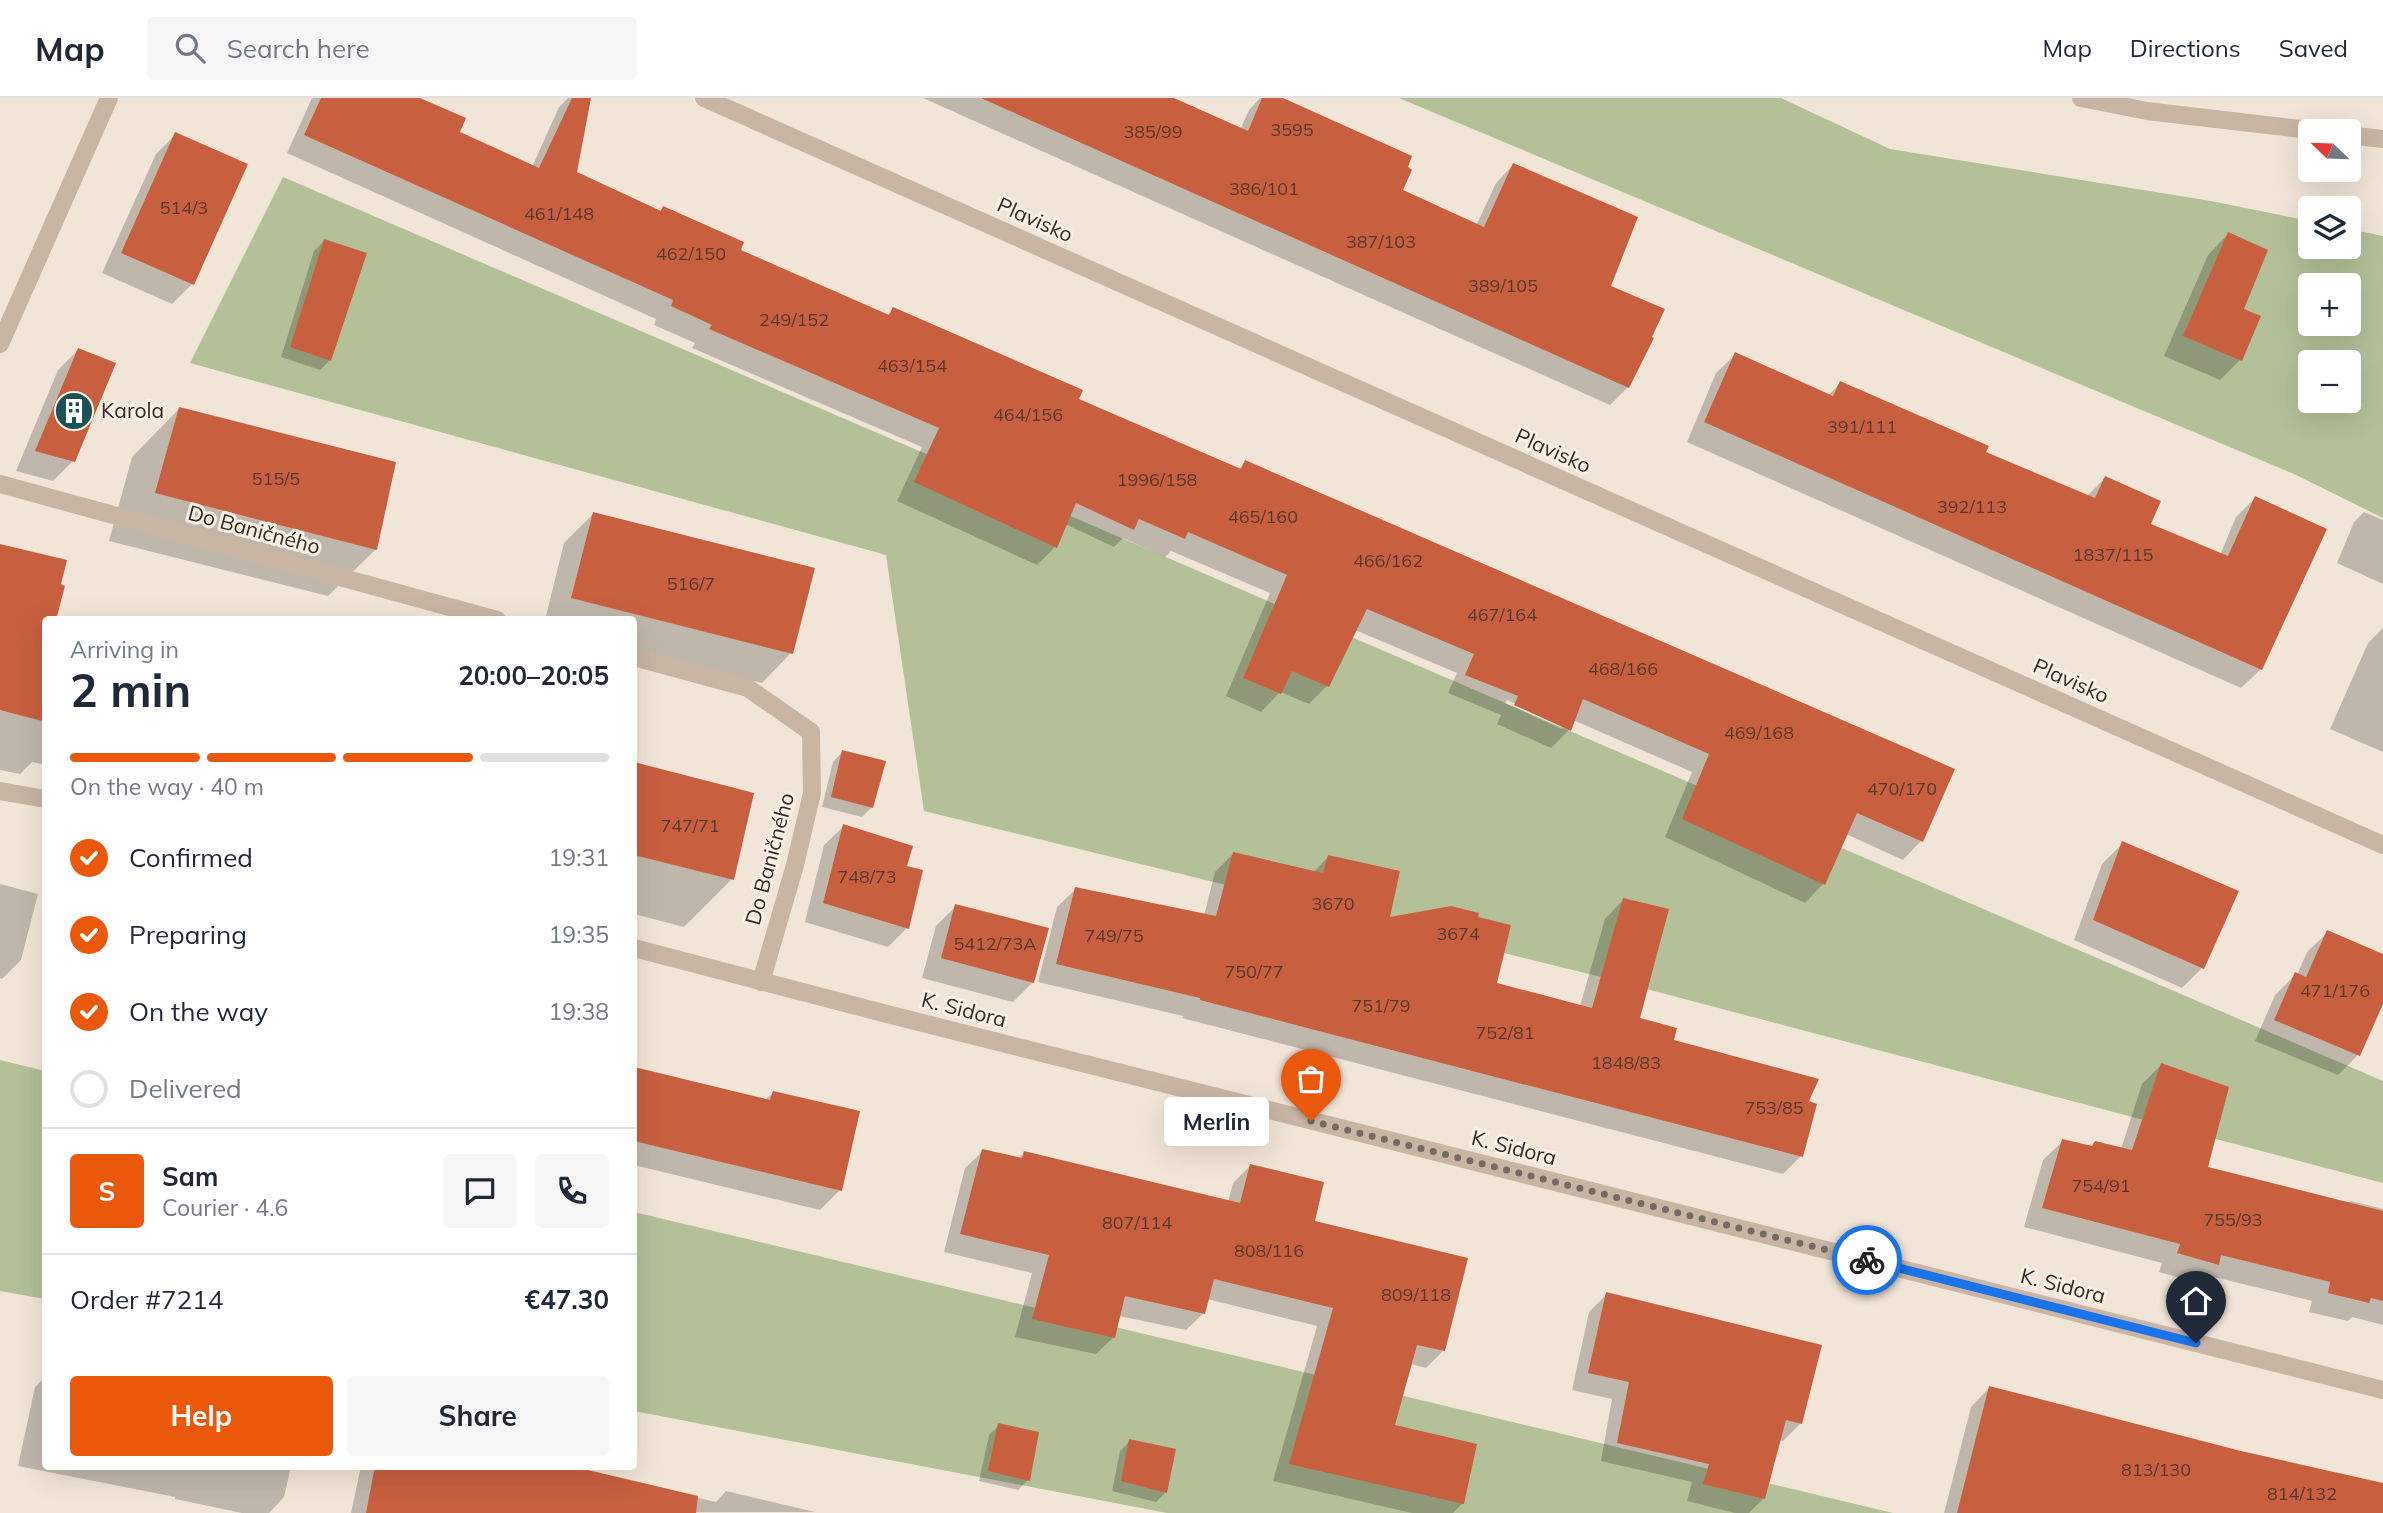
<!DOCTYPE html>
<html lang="en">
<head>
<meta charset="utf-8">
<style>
  body { margin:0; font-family:Mulish,sans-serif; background:#f6f6f7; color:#1f2937; height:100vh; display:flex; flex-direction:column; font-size:26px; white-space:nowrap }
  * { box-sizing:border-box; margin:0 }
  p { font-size:23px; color:#747a83 }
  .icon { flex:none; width:38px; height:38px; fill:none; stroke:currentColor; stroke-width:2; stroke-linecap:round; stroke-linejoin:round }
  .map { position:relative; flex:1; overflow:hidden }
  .details { position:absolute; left:42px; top:518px; width:595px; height:854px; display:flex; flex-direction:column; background:#fff; border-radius:7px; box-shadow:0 7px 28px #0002 }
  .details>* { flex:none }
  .needle { width:46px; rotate:293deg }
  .tools { position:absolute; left:2298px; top:21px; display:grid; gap:14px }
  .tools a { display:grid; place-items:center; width:63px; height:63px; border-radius:7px; background:#fff; box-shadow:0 7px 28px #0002; font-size:35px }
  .pin { position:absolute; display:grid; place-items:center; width:60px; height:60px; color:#fff; margin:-72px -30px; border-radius:50% 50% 50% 0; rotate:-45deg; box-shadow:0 0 7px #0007 }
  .pin .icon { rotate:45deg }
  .courier { position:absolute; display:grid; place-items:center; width:70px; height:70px; margin:-35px; border:5px solid #1a73e8; border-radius:50%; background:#fff; color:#222; box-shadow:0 2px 9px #0007 }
  .bubble { position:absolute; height:49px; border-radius:7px; background:#fff; box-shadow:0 7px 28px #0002; font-size:23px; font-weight:700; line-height:49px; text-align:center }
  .headline em { font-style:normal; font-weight:700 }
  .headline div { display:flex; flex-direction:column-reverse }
  .headline { display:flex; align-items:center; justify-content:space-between; height:119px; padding:0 28px }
  h1 { font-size:46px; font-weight:700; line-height:52px }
  .bar { display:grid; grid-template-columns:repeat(4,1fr); gap:10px 7px; align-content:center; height:84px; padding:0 28px }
  .bar i { height:9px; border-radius:5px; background:#e0e1e3 }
  .bar .selected { background:#ea580c }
  .bar p { grid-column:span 4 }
  .line { display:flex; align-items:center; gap:18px; padding:0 28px; border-top:2px solid #e0e1e3 }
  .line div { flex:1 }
  .round { display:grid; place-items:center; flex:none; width:74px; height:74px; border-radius:7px; background:#f6f6f7 }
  ol { padding:0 28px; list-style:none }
  li { display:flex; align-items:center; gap:21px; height:77px }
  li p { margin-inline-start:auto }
  li .icon { padding:7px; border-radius:50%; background:#ea580c; color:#fff; stroke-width:4 }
  li:last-child { color:#747a83 }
  li i { width:38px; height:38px; border:4px solid #e0e1e3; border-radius:50% }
  .button { display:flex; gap:14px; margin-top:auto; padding:14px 28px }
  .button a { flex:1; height:80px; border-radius:7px; background:#ea580c; color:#fff; font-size:28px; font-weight:700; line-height:80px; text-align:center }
  .button a+a { background:#f6f6f7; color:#1f2937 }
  header { display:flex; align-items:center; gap:42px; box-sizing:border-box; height:98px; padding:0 35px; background:#fff; border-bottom:2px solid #e0e1e3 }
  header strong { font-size:33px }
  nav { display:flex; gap:38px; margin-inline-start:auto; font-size:24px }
  .search { width:490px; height:63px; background:#f6f6f7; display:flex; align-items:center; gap:18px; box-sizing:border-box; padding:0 24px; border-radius:7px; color:#747a83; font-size:26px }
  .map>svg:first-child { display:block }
</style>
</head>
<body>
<header>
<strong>Map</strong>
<div class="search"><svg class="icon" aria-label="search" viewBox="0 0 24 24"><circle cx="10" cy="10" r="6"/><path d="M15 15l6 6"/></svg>Search here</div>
<nav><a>Map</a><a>Directions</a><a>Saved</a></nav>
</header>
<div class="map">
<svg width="2383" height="1415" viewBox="0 0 2383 1415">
  <rect width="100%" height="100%" fill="#f1e5d7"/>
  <!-- green -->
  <path fill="#b3c098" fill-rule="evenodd" d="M1399,0H1781L1890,51L2211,103L2310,123V149H2348L2349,131L2383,138V420L2294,376ZM2310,187H2348V226H2310ZM2310,264H2348V303H2310Z
    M283,79L2383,983V1085L1597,878L924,713L886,457L190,265Z
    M0,962L45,973V1201L0,1193Z
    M634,1114L1893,1415H1167L634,1313Z"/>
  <!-- shadow -->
  <path fill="#0003" fill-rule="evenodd" d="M312,0H416L457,35L532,69L559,9L568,0H589L575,75L659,114L663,110L739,152L887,218L893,211L1077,302L1238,372L1245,364L1953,672L1921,743L1903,762L1846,736L1823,786L1805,805L1665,739L1692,674L1573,622L1569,632L1551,650L1497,626L1501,617L1448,595L1457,575L1355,532L1327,588L1309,606L1280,594L1261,614L1226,598L1270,495L1171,453L1165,459L1123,440L1114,449L1065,426L1055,449L1037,467L897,403L922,349L692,250L695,245L654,227L656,221L287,55ZM1507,602L1562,627V631L1505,605Z
    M923,0H1170L1240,32L1249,12L1260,0H1279L1400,93L1476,128L1496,85L1513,67L1609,189L1628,289L1610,307Z
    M176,36L192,186L172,206L102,175L156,56Z
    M2228,136L2241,212L2240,262L2220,282L2164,258L2208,157Z
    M324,143L330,262L320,272L281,259L314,153Z
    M78,252L73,363L53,383L16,373L58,272Z
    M1736,256L1828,297L1841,285L1984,355L2087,398L2105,380L2149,427L2220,457L2236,419L2255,400L2261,571L2241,590L1687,344L1716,275Z
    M179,311L376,451L328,498L109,443L132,359Z
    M2364,414L2383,422V486L2337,465L2354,424Z
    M593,416L791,555L762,585L634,552V522H545L564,445Z
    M0,448L46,522V667L32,664L20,676L0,672Z
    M2383,530V654L2330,631L2368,545Z
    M842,654L872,709L862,719L822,709L833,664Z
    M634,666L752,696L732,781L684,829L634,816Z
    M844,728L905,769L907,830L888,849L805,824L824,747Z
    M2122,746L2202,870L2182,890L2074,842L2102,766Z
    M1233,756L1313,775L1328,759L1387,821L1495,886L1580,908L1605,821L1623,802L1638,921L1672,943L1807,1004L1801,1058L1783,1076L1182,920L1183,918L1038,884L1057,809L1076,791L1204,818L1215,774Z
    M0,786L38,796L21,862L2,881L0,880Z
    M956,808L1033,884L1013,904L922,880L936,828Z
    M2328,834L2383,857V902L2358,957L2338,977L2255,943L2275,897L2295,877H2297L2307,854Z
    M2161,967L2206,1070L2348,1106L2351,1103L2383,1111V1227L2352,1219L2348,1223L2309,1214L2312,1203L2206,1177L2198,1185L2159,1174L2162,1165L2024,1129L2043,1062L2063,1043L2090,1050L2121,1051L2142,986Z
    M638,972L765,1002L773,995L840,1092L820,1112L634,1067V977Z
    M983,1053L1018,1061L1024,1055L1228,1104L1233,1085L1250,1068L1313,1124L1444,1252L1426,1270L1410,1266L1393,1328L1463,1405L1453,1415H1412L1273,1383L1317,1228L1207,1201L1204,1215L1186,1232L1119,1218L1114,1239L1096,1256L1015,1239L1032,1175L944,1154L965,1070Z
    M1607,1196L1801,1325L1783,1343L1779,1342L1764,1400L1749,1415H1735L1687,1403L1692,1384L1601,1363L1612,1301L1572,1292L1589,1214Z
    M46,1278V1368H291L284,1399L269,1415H242L175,1401V1399L18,1368L35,1289Z
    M1989,1290L2365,1415H1944L1971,1309Z
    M999,1327L1028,1382L1018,1392L979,1383L989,1337Z
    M1130,1343L1166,1394L1156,1404L1112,1393L1120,1353Z
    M361,1368H563L716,1404L726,1393L815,1414L351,1415Z"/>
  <!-- building -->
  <path fill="#c8603f" d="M321,0H420L466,20L460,34L539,70L572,0H591L577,74L661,113L663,108L744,144L741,152L889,217L893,209L1083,292L1079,301L1241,371L1245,362L1955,671L1923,744L1857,715L1825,787L1682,721L1709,656L1583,601L1571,633L1514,607L1518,598L1465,577L1474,556L1367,511L1329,589L1292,573L1281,596L1243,580L1287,477L1188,434L1185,441L1139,421L1134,432L1076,405L1057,450L914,384L939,330L709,231L712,227L671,208L673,202L304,37Z
    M981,0H1174L1248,33L1262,0H1283L1412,58L1408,69L1412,72L1403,92L1484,129L1513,65L1638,119L1611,188L1665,211L1652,239L1654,240L1629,290Z
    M175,34L248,66L194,187L121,155Z
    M2228,134L2268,152L2244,211L2261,218L2242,263L2183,238Z
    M324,141L367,155L331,263L290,249Z
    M78,250L116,265L75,364L35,353Z
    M1735,254L1833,298L1840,283L1989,348L1986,354L2095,400L2105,378L2161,403L2151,426L2228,458L2255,398L2327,431L2262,572L1704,324Z
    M179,309L396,364L377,452L155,395Z
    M593,414L815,470L793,556L571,500Z
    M0,446L67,462L61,486L65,488L56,522H46V624L0,612Z
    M842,652L886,663L873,710L831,699Z
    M634,664L754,695L734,782L634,757Z
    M843,726L913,748L907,768L923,772L909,831L823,805Z
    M2122,743L2239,793L2204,871L2093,822Z
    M1233,754L1323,775L1328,757L1400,773L1390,819L1451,808L1479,815L1478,819L1511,827L1497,885L1592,910L1623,800L1669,811L1640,920L1677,930L1674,942L1819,981L1809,1003L1817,1006L1803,1059L1200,902V900L1056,866L1075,789L1216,818Z
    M955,806L1049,830L1034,885L941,860Z
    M2327,832L2383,856V906L2360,958L2274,922L2295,874L2306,879Z
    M2161,965L2229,989L2208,1069L2383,1113V1203L2371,1200L2369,1205L2328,1195L2330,1184L2221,1157L2219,1167L2177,1155L2180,1146L2042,1110L2062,1041L2092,1048L2095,1043L2132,1052Z
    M634,969L770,1002L773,993L860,1013L842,1093L634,1043Z
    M982,1051L1022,1060L1024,1053L1240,1105L1250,1066L1324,1084L1315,1123L1468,1160L1445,1253L1417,1247L1395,1327L1477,1346L1464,1406L1289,1366L1333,1210L1214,1181L1205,1216L1125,1198L1115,1240L1032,1221L1049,1157L960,1136Z
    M1606,1194L1822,1247L1802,1326L1786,1322L1765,1401L1703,1386L1709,1366L1617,1345L1629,1284L1588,1275Z
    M1989,1288L2241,1353L2383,1385V1415H1957Z
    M998,1325L1039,1334L1030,1383L988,1373Z
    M1129,1341L1176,1351L1167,1395L1121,1383Z
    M375,1368H571L698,1398L696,1415H366Z"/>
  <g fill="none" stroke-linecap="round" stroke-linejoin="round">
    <!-- minor -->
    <path stroke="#c9b5a4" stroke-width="18" d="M704,0L2383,747
      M2081,0L2147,13L2318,33
      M2348,37L2383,41
      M0,246L109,0
      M0,386L497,522
      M634,559L748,590L811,634L812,695L795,767L761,884
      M0,693L46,701
      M634,850L883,915L2383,1292"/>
  </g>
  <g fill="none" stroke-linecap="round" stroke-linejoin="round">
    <!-- done -->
    <path stroke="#766b64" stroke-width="7" stroke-dasharray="0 12.6" d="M1311,1023L1867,1162"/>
    <!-- route -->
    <path stroke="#1a73e8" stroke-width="9" d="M1867,1162L2196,1245"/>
  </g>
  <!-- icons -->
  <defs>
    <g id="building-disc" transform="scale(2.0125)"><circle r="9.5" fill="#1b5256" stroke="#f9efe4"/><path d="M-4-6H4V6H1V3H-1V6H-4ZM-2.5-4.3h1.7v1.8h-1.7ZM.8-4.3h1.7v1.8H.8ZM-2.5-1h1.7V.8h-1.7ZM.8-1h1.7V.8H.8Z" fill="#fff"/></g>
  </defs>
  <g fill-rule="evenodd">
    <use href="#building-disc" x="74" y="313"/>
  </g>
  <g text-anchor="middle" stroke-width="6" stroke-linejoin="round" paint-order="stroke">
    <!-- number labels -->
    <g font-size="18" fill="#59382c">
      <text x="1292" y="38">3595</text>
      <text x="1153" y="40">385/99</text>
      <text x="1264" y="97">386/101</text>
      <text x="184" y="116">514/3</text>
      <text x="559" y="122">461/148</text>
      <text x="1381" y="150">387/103</text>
      <text x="691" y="162">462/150</text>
      <text x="1503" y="194">389/105</text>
      <text x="794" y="228">249/152</text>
      <text x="912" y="274">463/154</text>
      <text x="1028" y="323">464/156</text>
      <text x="1862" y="335">391/111</text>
      <text x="276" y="387">515/5</text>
      <text x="1157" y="388">1996/158</text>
      <text x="1972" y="415">392/113</text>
      <text x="1263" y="425">465/160</text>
      <text x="2113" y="463">1837/115</text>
      <text x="1388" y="469">466/162</text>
      <text x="691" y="492">516/7</text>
      <text x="1502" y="523">467/164</text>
      <text x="1623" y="577">468/166</text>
      <text x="1759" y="641">469/168</text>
      <text x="1902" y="697">470/170</text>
      <text x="690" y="734">747/71</text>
      <text x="867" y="785">748/73</text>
      <text x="1333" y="812">3670</text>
      <text x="1458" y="842">3674</text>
      <text x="1114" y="844">749/75</text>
      <text x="995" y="852">5412/73A</text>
      <text x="1254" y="880">750/77</text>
      <text x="2335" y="899">471/176</text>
      <text x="1381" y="914">751/79</text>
      <text x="1505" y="941">752/81</text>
      <text x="1626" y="971">1848/83</text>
      <text x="1774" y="1016">753/85</text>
      <text x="2101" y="1094">754/91</text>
      <text x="2233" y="1128">755/93</text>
      <text x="1137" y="1131">807/114</text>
      <text x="1269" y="1159">808/116</text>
      <text x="1416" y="1203">809/118</text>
      <text x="2156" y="1378">813/130</text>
      <text x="2302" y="1402">814/132</text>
    </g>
    <!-- street labels -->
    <g font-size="21" fill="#342a26" stroke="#f9efe4">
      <text transform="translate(1035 122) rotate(24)" y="7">Plavisko</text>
      <text transform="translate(1553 353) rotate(24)" y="7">Plavisko</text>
      <text transform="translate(254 432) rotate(15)" y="7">Do Baničného</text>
      <text transform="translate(2071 583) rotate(24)" y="7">Plavisko</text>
      <text transform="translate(770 761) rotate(-75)" y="7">Do Baničného</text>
      <text transform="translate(964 912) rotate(14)" y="7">K. Sidora</text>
      <text transform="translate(1514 1050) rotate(14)" y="7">K. Sidora</text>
      <text transform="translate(2063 1188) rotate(14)" y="7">K. Sidora</text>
    </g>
    <!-- poi labels -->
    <g font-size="21" fill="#342a26" stroke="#f9efe4" text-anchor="start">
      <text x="101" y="320">Karola</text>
    </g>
  </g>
</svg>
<div class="tools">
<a><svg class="needle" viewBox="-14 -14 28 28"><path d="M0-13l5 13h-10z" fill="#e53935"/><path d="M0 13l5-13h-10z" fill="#747a83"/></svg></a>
<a><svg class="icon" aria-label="layers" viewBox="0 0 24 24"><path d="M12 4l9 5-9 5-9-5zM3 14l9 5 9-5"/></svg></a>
<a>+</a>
<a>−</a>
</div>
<div class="pin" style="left:1311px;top:1023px;background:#ea580c"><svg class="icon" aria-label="bag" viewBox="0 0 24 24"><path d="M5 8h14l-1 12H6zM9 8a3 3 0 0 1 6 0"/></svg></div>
<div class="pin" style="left:2196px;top:1245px;background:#1f2937"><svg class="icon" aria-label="home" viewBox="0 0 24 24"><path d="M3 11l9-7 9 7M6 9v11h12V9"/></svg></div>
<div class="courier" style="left:1867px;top:1162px"><svg class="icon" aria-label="bike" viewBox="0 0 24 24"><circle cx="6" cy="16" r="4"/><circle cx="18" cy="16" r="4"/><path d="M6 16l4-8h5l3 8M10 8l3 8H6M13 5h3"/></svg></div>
<div class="bubble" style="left:1164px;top:999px;width:105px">Merlin</div>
<section class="details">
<div class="headline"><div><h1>2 min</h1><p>Arriving in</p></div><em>20:00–20:05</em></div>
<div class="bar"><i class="selected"></i><i class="selected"></i><i class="selected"></i><i></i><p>On the way · 40 m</p></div>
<ol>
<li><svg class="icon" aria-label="check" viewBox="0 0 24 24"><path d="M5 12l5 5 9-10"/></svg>Confirmed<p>19:31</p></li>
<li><svg class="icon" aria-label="check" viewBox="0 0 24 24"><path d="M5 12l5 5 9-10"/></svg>Preparing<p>19:35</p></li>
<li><svg class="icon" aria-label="check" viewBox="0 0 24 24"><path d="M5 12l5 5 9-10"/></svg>On the way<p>19:38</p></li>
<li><i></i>Delivered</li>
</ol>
<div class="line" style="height:126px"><b class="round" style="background:#ea580c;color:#fff">S</b><div><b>Sam</b><p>Courier · 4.6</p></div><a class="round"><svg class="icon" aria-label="chat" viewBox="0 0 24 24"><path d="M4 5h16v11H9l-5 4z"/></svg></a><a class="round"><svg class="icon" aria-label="phone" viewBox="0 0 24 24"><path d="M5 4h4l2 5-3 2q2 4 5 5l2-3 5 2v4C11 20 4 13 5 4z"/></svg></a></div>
<div class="line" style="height:91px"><div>Order #7214</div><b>€47.30</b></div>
<div class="button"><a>Help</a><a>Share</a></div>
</section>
</div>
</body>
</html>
